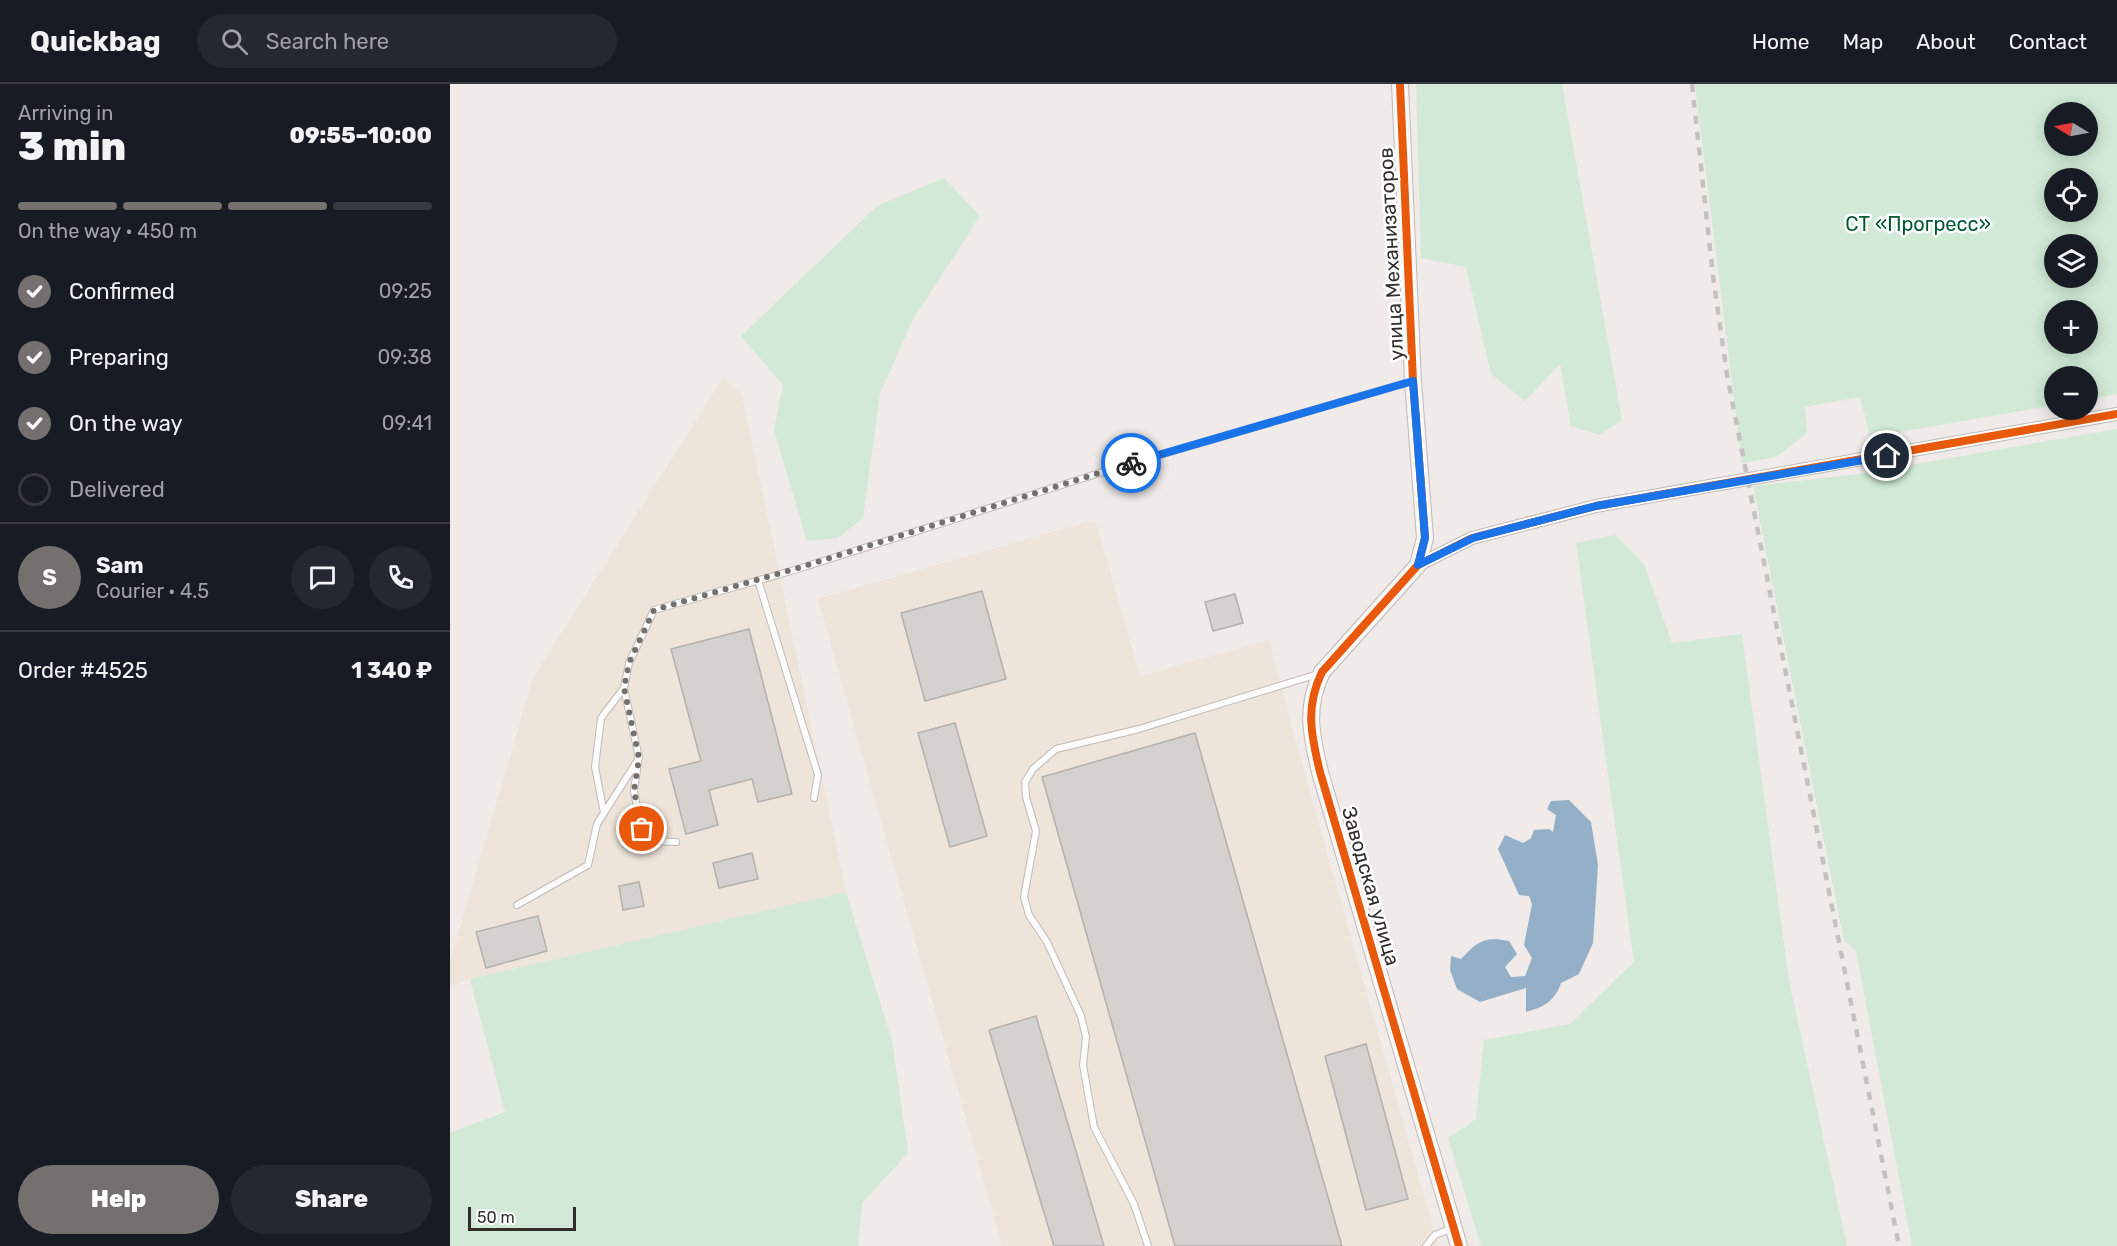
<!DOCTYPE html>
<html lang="en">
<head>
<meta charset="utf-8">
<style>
  body { margin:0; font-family:Rubik,sans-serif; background:#242831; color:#f1f3f6; height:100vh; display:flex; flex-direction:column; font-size:22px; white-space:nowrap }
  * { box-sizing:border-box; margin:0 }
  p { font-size:20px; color:#9ea1a6 }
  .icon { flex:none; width:33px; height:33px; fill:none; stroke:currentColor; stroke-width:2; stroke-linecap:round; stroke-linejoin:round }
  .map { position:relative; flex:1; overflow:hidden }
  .sheet { display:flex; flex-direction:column; background:#171b24; width:450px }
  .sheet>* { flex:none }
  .needle { width:39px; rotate:280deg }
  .controls { position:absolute; left:1594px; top:18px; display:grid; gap:12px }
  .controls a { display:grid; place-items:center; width:54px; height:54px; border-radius:50%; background:#171b24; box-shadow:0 3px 15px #0003; font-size:30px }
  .scale { position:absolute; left:18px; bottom:15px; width:108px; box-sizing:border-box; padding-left:6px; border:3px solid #322e2c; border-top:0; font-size:16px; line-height:21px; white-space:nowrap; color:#322e2c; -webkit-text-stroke:4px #fff; paint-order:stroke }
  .pin { position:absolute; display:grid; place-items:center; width:51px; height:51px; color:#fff; margin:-26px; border:3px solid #fff; border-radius:50%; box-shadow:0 2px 6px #0007 }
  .courier { position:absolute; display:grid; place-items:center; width:60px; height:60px; margin:-30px; border:4px solid #1a73e8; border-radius:50%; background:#fff; color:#222; box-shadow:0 2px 8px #0007 }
  .overview em { font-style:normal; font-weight:800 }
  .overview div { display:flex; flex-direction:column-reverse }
  .overview { display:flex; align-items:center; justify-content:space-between; height:102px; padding:0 18px }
  h1 { font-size:39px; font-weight:800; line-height:45px }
  .bar { display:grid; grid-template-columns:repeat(4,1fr); gap:9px 6px; align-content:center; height:72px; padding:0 18px }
  .bar i { height:8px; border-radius:4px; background:#363941 }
  .bar .active { background:#74706e }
  .bar p { grid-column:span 4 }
  .line { display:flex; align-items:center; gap:15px; padding:0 18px; border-top:2px solid #363941 }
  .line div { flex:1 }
  .round { display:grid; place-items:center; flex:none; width:63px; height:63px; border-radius:32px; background:#242831 }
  ol { padding:0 18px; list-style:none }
  li { display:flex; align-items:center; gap:18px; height:66px }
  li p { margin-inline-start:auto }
  li .icon { padding:6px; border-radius:50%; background:#74706e; color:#fff; stroke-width:4 }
  li:last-child { color:#9ea1a6 }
  li i { width:33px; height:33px; border:3px solid #363941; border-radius:50% }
  .cta { display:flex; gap:12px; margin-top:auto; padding:12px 18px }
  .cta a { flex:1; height:69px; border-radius:36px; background:#74706e; color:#fff; font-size:24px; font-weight:800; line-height:69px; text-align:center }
  .cta a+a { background:#242831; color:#f1f3f6 }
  header { display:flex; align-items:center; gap:36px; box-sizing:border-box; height:84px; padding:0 30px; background:#171b24; border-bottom:2px solid #363941 }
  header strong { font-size:28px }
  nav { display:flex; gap:33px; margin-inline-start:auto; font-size:21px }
  .search { width:420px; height:54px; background:#242831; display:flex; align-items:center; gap:15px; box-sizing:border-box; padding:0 21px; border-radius:33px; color:#9ea1a6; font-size:22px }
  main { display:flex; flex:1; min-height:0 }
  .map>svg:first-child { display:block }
</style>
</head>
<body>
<header>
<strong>Quickbag</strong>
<div class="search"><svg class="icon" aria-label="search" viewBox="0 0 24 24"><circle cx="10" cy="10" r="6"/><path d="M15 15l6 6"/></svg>Search here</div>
<nav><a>Home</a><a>Map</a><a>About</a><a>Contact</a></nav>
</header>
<main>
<section class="sheet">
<div class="overview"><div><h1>3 min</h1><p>Arriving in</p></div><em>09:55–10:00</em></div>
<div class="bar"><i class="active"></i><i class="active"></i><i class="active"></i><i></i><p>On the way · 450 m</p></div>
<ol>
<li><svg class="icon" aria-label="check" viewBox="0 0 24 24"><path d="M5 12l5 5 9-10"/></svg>Confirmed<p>09:25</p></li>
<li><svg class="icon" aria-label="check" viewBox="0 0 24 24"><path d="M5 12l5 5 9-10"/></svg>Preparing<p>09:38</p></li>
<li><svg class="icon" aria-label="check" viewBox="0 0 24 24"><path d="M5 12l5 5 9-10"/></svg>On the way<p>09:41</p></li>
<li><i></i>Delivered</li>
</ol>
<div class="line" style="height:108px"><b class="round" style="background:#74706e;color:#fff">S</b><div><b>Sam</b><p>Courier · 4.5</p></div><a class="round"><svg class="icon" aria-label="chat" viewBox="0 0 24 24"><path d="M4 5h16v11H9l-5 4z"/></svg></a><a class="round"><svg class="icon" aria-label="phone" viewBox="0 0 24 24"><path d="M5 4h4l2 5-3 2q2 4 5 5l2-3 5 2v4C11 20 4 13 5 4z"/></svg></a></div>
<div class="line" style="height:78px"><div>Order #4525</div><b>1 340 ₽</b></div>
<div class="cta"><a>Help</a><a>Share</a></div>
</section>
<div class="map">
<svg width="1667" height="1162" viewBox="0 0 1667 1162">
  <rect width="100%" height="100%" fill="#f0eae8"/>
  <!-- industrial -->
  <path fill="#eee4d9" d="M273,294L292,311L396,808L20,895L0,902V878L83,594Z
    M645,436L690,592L819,556L843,648L988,1162H552L368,515Z"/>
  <!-- green -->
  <path fill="#d1e9d6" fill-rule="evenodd" d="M966,0H1112L1172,336L1150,351L1121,342L1110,280L1075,317L1041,290L1016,183L971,174Z
    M1245,0H1667V310L1638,315V292H1605V321L1420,353L1410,313L1355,323L1357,349L1326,373L1292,379ZM1638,28V62H1605V28ZM1638,94V128H1605V94ZM1605,160H1638V194H1605ZM1638,226V260H1605V226Z
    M494,94L530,132L462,237L430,309L413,434L388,454L357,457L324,346L333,301L291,252L427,122Z
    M1667,345V1162H1462L1406,867L1394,857L1303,402L1408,390Z
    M1165,451L1194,480L1222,559L1292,550L1339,897L1397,1162H1031L998,1054L1026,1035L1034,956L1120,940L1184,878L1126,459Z
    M396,808L442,957L458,1069L412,1119L408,1162H0V1049L55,1028L20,895Z"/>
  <!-- water -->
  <path fill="#94b0c8" d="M1119,716L1141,738L1148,781L1143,859L1129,890L1111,899C1105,917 1094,923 1076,928V904L1030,918L1007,905L1000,886L1001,872L1011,875C1028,857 1034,852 1059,857L1067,870L1055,883L1061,893L1075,892L1082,874L1074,861L1082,820L1079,812L1069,811L1048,765L1055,751L1073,759L1081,754L1084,746L1099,745L1103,748L1106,731L1097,725L1101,717Z"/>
  <!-- building -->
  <path fill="#d5d1cf" stroke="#b4b0ae" stroke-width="1.5" d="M532,507L556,595L475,617L451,529Z
    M785,510L793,539L763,547L755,518Z
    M299,545L342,710L308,718L302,695L259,706L268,741L236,750L219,685L251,677L221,565Z
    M505,639L537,752L500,763L468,649Z
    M745,649L892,1162H725L592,693Z
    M302,769L308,795L269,804L263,779Z
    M189,798L194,822L173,826L169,802Z
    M88,832L97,867L36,884L26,848Z
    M586,932L654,1162H604L539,946Z
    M916,960L958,1115L916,1126L875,972Z"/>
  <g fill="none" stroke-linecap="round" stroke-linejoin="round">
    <!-- lane casing -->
    <g stroke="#bfbbb9" stroke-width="8">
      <path id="lane" d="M308,496L368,691L364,714
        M188,678L184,707L191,745L200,757L226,758
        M154,729L145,683L151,634L174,604
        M67,821L138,781L147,740L189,674L174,604L179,579L204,526L348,485L662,385L962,297
        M698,1162L684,1120L644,1043L633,981L636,953L631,932L597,858L579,831L574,813L586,747L576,713L575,698L583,685L606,665L689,645L868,590
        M976,1162L985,1151L1003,1144"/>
    </g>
    <!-- street casing -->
    <g stroke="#bfbbb9" stroke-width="14">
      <path id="street" d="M968,481L1022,454L1146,422L1667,330"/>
    </g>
    <!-- secondary casing -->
    <g stroke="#bfbbb9" stroke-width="18">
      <path id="secondary" d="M950,0L963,297L975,454L968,481L872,588C855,623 861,651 870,688L1009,1162"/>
    </g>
    <!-- lane -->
    <use href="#lane" stroke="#fdfcfc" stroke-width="6"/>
    <!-- street -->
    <use href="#street" stroke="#fdfcfc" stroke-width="12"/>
    <!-- secondary -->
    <use href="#secondary" stroke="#f8f5f5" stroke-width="16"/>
    <!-- rail -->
    <path stroke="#c4c2c1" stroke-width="4.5" stroke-dasharray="8 8" stroke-linecap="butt" d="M1242,0L1263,192L1277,291L1449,1162"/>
    <!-- cycleway casing -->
    <g stroke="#fff" stroke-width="11">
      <path id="cycleway" d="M950,0L963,297L975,454L968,481
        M1009,1162L870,688C861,651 855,623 872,588L968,481L1022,454L1146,422L1667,330"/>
    </g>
    <!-- cycleway -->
    <use href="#cycleway" stroke="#e8590c" stroke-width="8"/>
  </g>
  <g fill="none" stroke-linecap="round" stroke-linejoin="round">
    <!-- done -->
    <path stroke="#74706e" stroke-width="6" stroke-dasharray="0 10.8" d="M192,745L184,707L189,674L174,604L179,579L204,526L348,484L681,379"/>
    <!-- route -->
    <path stroke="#1a73e8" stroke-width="8" d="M681,379L963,297L975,454L968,481L1023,454L1146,422L1437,372"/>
  </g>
  <g text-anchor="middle" stroke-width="5" stroke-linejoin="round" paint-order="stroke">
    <!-- park labels -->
    <g font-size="20" fill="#02582f" stroke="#fff">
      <text x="1468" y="147">СТ «Прогресс»</text>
    </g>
    <!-- street labels -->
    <g font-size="20" fill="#322e2c" stroke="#fff">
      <text transform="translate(941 170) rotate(-93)" y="7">улица Механизаторов</text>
      <text transform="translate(921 802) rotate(74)" y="7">Заводская улица</text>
    </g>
  </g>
</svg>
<div class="controls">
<a><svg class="needle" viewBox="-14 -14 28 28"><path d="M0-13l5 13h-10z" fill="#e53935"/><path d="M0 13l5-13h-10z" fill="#9ea1a6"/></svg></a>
<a><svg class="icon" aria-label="locate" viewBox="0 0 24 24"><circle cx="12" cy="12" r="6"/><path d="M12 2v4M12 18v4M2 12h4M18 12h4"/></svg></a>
<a><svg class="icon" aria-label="layers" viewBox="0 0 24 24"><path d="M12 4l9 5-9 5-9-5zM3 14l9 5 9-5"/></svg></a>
<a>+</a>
<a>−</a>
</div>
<div class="scale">50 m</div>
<div class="pin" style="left:192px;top:745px;background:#ea580c"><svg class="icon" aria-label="bag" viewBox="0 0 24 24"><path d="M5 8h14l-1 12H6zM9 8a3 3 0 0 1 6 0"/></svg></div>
<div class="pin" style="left:1437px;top:372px;background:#1f2937"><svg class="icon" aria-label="home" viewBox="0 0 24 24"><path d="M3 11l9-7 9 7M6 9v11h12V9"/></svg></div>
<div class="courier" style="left:681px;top:379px"><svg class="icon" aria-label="bike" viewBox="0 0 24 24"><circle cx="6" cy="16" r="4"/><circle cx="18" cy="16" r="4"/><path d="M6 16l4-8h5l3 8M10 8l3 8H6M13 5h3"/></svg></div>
</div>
</main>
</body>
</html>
